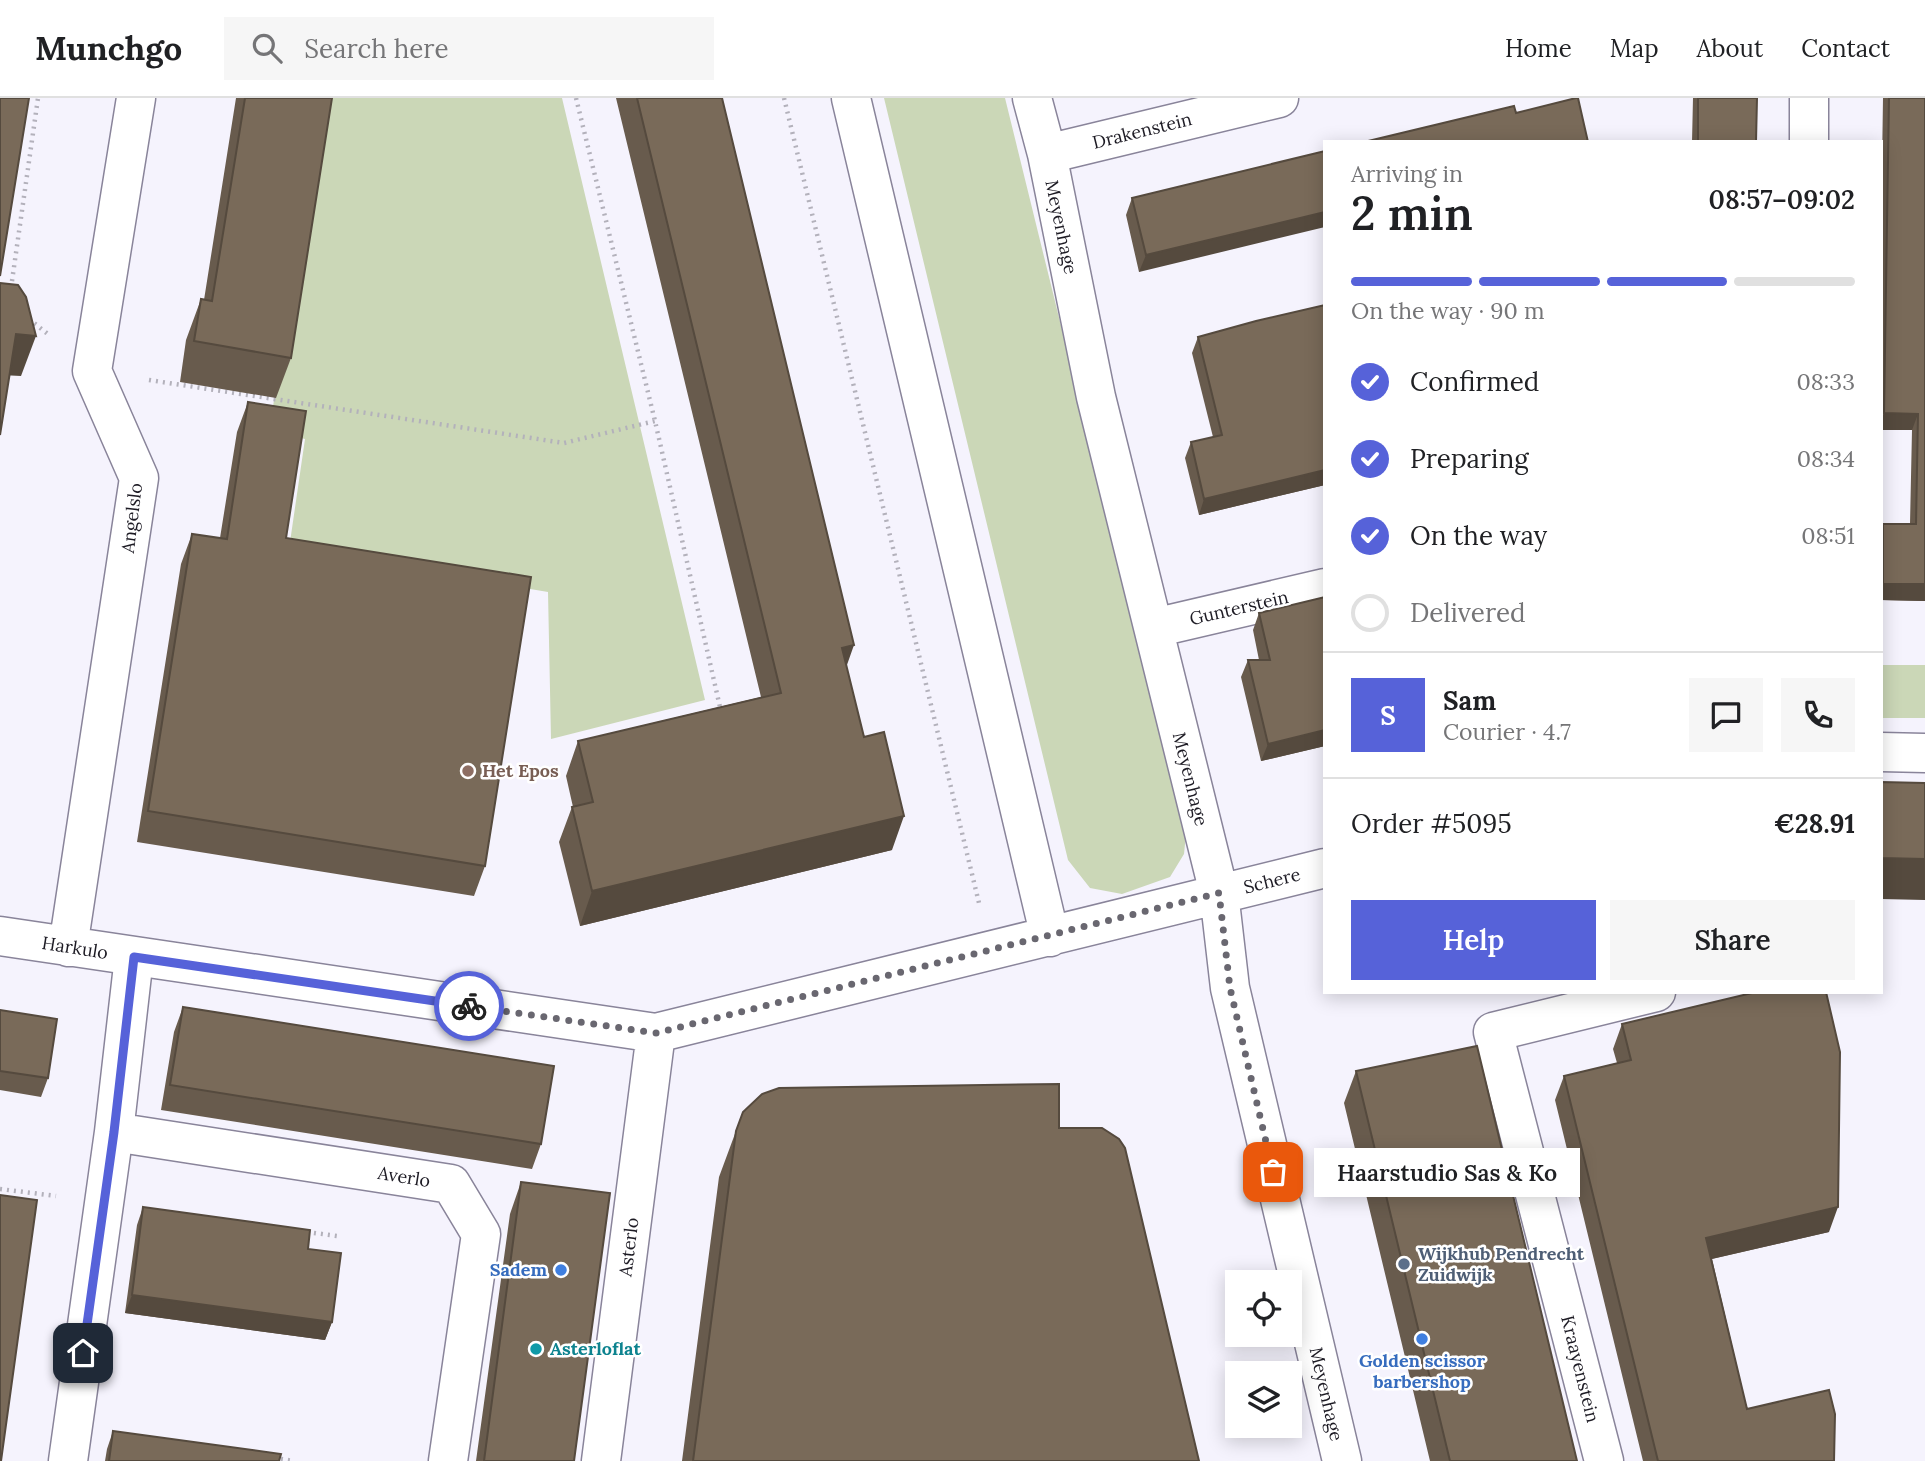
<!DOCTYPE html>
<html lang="en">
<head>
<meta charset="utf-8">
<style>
  body { margin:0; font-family:Lora,serif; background:#f6f6f6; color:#202124; height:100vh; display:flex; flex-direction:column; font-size:26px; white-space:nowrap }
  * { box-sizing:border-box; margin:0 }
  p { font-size:23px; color:#757577 }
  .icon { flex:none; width:38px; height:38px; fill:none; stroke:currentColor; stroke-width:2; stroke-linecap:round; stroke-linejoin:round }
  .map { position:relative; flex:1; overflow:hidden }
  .details { position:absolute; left:1323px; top:42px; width:560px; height:854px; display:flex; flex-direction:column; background:#fff; border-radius:0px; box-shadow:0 4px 18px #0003 }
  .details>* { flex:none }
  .fabs { position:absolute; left:1225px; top:1172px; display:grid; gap:14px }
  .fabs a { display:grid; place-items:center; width:77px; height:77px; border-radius:0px; background:#fff; box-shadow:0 4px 18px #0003; font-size:35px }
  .pin { position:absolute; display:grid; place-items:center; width:60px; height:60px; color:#fff; margin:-30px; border-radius:14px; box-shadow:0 4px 10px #0006 }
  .courier { position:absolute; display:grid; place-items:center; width:70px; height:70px; margin:-35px; border:5px solid #5662d9; border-radius:50%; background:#fff; color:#222; box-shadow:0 2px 9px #0007 }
  .bubble { position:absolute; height:49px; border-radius:0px; background:#fff; box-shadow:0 4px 18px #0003; font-size:23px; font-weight:600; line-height:49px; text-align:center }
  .summary em { font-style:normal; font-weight:600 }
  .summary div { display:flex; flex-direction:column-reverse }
  .summary { display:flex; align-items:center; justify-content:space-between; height:119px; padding:0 28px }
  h1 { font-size:46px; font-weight:600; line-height:52px }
  .bar { display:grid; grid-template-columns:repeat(4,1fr); gap:10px 7px; align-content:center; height:84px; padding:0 28px }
  .bar i { height:9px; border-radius:5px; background:#e0e0e0 }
  .bar .active { background:#5662d9 }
  .bar p { grid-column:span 4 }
  .line { display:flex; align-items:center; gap:18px; padding:0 28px; border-top:2px solid #e0e0e0 }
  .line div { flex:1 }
  .round { display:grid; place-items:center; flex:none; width:74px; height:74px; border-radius:0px; background:#f6f6f6 }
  ol { padding:0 28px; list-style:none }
  li { display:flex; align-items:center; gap:21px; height:77px }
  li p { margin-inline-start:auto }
  li .icon { padding:7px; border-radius:50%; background:#5662d9; color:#fff; stroke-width:4 }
  li:last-child { color:#757577 }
  li i { width:38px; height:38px; border:4px solid #e0e0e0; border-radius:50% }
  .action { display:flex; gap:14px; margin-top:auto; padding:14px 28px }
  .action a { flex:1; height:80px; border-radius:0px; background:#5662d9; color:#fff; font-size:28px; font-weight:600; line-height:80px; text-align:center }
  .action a+a { background:#f6f6f6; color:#202124 }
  header { display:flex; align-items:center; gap:42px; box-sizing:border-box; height:98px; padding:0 35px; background:#fff; border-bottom:2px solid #e0e0e0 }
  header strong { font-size:33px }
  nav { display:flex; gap:38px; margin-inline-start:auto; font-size:24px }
  .search { width:490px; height:63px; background:#f6f6f6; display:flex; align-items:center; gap:18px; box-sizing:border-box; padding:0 24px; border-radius:0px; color:#757577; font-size:26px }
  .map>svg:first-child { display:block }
</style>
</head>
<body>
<header>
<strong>Munchgo</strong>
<div class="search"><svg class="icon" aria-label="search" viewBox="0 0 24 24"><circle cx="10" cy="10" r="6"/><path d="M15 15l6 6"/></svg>Search here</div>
<nav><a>Home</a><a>Map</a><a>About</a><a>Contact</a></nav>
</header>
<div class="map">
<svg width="1925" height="1363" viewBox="0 0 1925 1363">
  <rect width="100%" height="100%" fill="#f5f3fd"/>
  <!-- green -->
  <path fill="#cbd7b7" d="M325,0H562L705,602L551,641L548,494L289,451L305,341L269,332Z
    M884,0H1005L1186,736L1184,756L1170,779L1122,796L1090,790L1068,762Z
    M1881,567H1925V620H1881Z"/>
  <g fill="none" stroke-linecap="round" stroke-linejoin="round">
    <!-- street casing -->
    <g stroke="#89849a" stroke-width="41">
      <path id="street" d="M851,0L1050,839
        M1032,0L1047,56L1096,299L1219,795L1230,890L1342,1363
        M1809,44V0
        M1047,56L1279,0
        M1154,530L1325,490
        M1881,654L1925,655
        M0,838L656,935L1325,770
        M68,849L139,380L92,273L136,0
        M114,1034L451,1086L481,1136L448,1363
        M68,1363L114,1034L134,859
        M601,1363L656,935
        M1604,1363L1493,934L1656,894"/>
    </g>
    <!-- path -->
    <path stroke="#b3b1bb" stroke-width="4.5" stroke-dasharray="2 5" stroke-linecap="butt" d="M576,0L655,323L720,609
      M784,0L979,805
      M11,190L38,0
      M29,221L49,237
      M149,282L564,345L655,323
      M0,1091L56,1098
      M307,1134L337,1138
      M274,1360L294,1363"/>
    <!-- street -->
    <use href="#street" stroke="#fff" stroke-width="38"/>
  </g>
  <!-- wall -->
  <path fill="#685b4d" d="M236,0H332L291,260L276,300L180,284L186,242L201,201L204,202Z
    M616,0H722L846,568L892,752L580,828L559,744L572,709H573L566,678L578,643L761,599Z
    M1693,0H1757L1756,44H1692Z
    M1883,0H1925V503L1881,502V429L1883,426H1910L1912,332H1881V137Z
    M1325,53L1139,174L1126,117L1132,100Z
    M1325,207V387L1199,417L1185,360L1191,344L1213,339L1192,255L1198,239Z
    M248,304L286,440L485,768L474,798L137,744L181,466L192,436L220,440L237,334Z
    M1325,499V648L1261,663L1241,579L1248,562H1259L1253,532L1259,515Z
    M183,909L541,1046L532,1071L161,1012L174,934Z
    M0,912L48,980L41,999L0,992Z
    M1622,926L1829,1134L1712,1161L1747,1311L1834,1363H1643L1555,1002L1564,978L1617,965L1613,951Z
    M1356,973L1577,1363H1430L1344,1005Z
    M1059,1030L1199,1363H682L719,1079L736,1033Z
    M521,1084L574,1363H476L510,1116Z
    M143,1109L308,1151L332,1224L325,1242L125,1215L137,1127Z
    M113,1333L279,1363H105L107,1351Z"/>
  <!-- shaded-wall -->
  <path fill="#554a3e" d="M1325,114V129L1139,174L1146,157Z
    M16,236L36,238L21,278L1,277Z
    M1884,315L1918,316L1912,332H1881V324Z
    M1325,372V387L1199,417L1204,401Z
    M1883,486H1925V503L1881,502V489Z
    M854,547L842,581V550Z
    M1325,632V648L1261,663L1268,646Z
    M904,718L892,752L580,828L592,793Z
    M1881,760L1925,761V802L1881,801Z
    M1838,1109L1829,1134L1698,1164L1706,1140Z
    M132,1197L332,1224L325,1242L125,1215Z"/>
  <!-- building -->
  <path fill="#796a59" stroke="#554a3e" stroke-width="2" d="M0,0H29L0,178Z
    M245,0H332L291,260L194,243L201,201L212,203Z
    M637,0H722L854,547L842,550L864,639L884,634L904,718L592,793L572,709L593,704L578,643L781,595Z
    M1576,0H1578L1588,44H1364L1514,8L1516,15Z
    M1698,0H1757L1756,44H1698Z
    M1889,0H1925V486H1883V426H1916L1918,316L1884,315Z
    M1325,53V114L1146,157L1132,100Z
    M0,185L18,187L26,199L36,238L16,236L0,337Z
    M1325,207V372L1204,401L1191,344L1222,337L1198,239L1256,223Z
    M248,304L306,313L286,440L531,479L485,768L148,713L192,436L227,441Z
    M1325,499V632L1268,646L1248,562H1270L1259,515Z
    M1881,684L1925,685V761L1881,760Z
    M1756,894H1826L1840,954L1838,1109L1706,1140L1747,1311L1829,1292L1835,1316L1834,1363H1658L1564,978L1631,962L1622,926Z
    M183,909L554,968L541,1046L170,987Z
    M0,912L57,921L48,980L0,973Z
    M1477,948L1577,1363H1450L1356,973Z
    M1059,986V1030H1102L1119,1041L1125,1050L1199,1363H693L736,1033L743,1014L762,996L779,990Z
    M521,1084L610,1095L574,1363H484Z
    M0,1097L37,1102L1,1363H0Z
    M143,1109L310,1132L308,1151L341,1155L332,1224L132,1197Z
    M113,1333L281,1356L279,1363H109Z"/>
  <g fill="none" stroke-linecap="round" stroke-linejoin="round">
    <!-- done -->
    <path stroke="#696770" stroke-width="7" stroke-dasharray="0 12.6" d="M469,908L656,935L1219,795L1230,890L1273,1074"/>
    <!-- route -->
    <path stroke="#5662d9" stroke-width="9" d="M83,1255L114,1034L134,859L469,908"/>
  </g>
  <!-- markers -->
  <circle fill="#8d6e63" stroke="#fff" stroke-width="2.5" cx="468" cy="673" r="7"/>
  <circle fill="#5c6f8a" stroke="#fff" stroke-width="2.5" cx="1404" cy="1166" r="7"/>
  <g fill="#3f7fe0" stroke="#fff" stroke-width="2.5">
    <circle cx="561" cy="1172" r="7"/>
    <circle cx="1422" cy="1241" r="7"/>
  </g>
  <circle fill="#0f9aa8" stroke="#fff" stroke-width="2.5" cx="536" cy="1251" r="7"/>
  <g text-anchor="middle" stroke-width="5" stroke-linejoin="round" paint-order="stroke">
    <!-- street labels -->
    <g font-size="18" fill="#1d1b24" stroke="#fff">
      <text transform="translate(1142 33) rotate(-14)" y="6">Drakenstein</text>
      <text transform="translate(1061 129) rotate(78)" y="6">Meyenhage</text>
      <text transform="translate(132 420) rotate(-83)" y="6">Angelslo</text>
      <text transform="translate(1239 510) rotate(-13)" y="6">Gunterstein</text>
      <text transform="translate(1190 681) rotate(76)" y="6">Meyenhage</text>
      <text transform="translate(1272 783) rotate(-14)" y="6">Schere</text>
      <text transform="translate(75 850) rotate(9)" y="6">Harkulo</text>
      <text transform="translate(404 1079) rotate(9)" y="6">Averlo</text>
      <text transform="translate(629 1149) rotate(-83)" y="6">Asterlo</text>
      <text transform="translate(1580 1271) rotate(76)" y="6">Kraayenstein</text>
      <text transform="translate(1326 1296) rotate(77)" y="6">Meyenhage</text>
    </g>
    <!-- education labels -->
    <g font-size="18" font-weight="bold" fill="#785e54" stroke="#fff" text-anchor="start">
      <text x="482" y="679">Het Epos</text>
    </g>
    <!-- service labels -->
    <g font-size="18" font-weight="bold" fill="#4e5e75" stroke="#fff" text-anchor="start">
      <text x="1418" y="1162">Wijkhub Pendrecht<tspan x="1418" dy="21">Zuidwijk</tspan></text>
    </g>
    <!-- shop labels -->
    <g font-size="18" font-weight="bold" fill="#366cbe" stroke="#fff" text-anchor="end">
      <text x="547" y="1178">Sadem</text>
      <text x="1422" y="1269" text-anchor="middle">Golden scissor<tspan x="1422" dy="21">barbershop</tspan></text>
    </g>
    <!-- culture labels -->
    <g font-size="18" font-weight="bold" fill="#0d838f" stroke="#fff" text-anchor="start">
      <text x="550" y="1257">Asterloflat</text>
    </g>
  </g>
</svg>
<div class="fabs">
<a><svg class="icon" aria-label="locate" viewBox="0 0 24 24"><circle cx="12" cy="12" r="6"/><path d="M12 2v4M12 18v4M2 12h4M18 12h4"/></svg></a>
<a><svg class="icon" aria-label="layers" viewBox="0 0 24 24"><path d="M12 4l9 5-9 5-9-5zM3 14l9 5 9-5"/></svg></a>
</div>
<div class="pin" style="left:1273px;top:1074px;background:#ea580c"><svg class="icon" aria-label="bag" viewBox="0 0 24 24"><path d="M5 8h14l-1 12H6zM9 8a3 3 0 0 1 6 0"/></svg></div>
<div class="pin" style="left:83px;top:1255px;background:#1f2937"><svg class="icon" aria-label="home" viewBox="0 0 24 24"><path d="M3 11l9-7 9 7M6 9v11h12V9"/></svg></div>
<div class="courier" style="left:469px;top:908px"><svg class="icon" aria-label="bike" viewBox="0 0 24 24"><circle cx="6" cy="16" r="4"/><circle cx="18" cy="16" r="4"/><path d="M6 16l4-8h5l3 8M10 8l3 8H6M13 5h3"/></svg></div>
<div class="bubble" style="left:1314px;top:1050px;width:266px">Haarstudio Sas &amp; Ko</div>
<section class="details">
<div class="summary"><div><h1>2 min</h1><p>Arriving in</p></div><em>08:57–09:02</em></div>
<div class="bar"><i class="active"></i><i class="active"></i><i class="active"></i><i></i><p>On the way · 90 m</p></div>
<ol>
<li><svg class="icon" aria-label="check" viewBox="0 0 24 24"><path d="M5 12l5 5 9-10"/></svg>Confirmed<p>08:33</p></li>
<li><svg class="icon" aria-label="check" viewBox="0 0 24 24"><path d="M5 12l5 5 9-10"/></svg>Preparing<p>08:34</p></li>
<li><svg class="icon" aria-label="check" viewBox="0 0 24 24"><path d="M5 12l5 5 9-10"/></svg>On the way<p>08:51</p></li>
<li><i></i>Delivered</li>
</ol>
<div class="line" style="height:126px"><b class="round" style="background:#5662d9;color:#fff">S</b><div><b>Sam</b><p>Courier · 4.7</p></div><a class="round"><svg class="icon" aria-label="chat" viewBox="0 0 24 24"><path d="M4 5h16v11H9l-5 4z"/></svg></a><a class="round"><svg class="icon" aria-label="phone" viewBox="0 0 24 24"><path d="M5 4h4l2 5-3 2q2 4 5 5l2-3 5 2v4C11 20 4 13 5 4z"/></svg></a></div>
<div class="line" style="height:91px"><div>Order #5095</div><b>€28.91</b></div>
<div class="action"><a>Help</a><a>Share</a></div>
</section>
</div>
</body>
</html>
